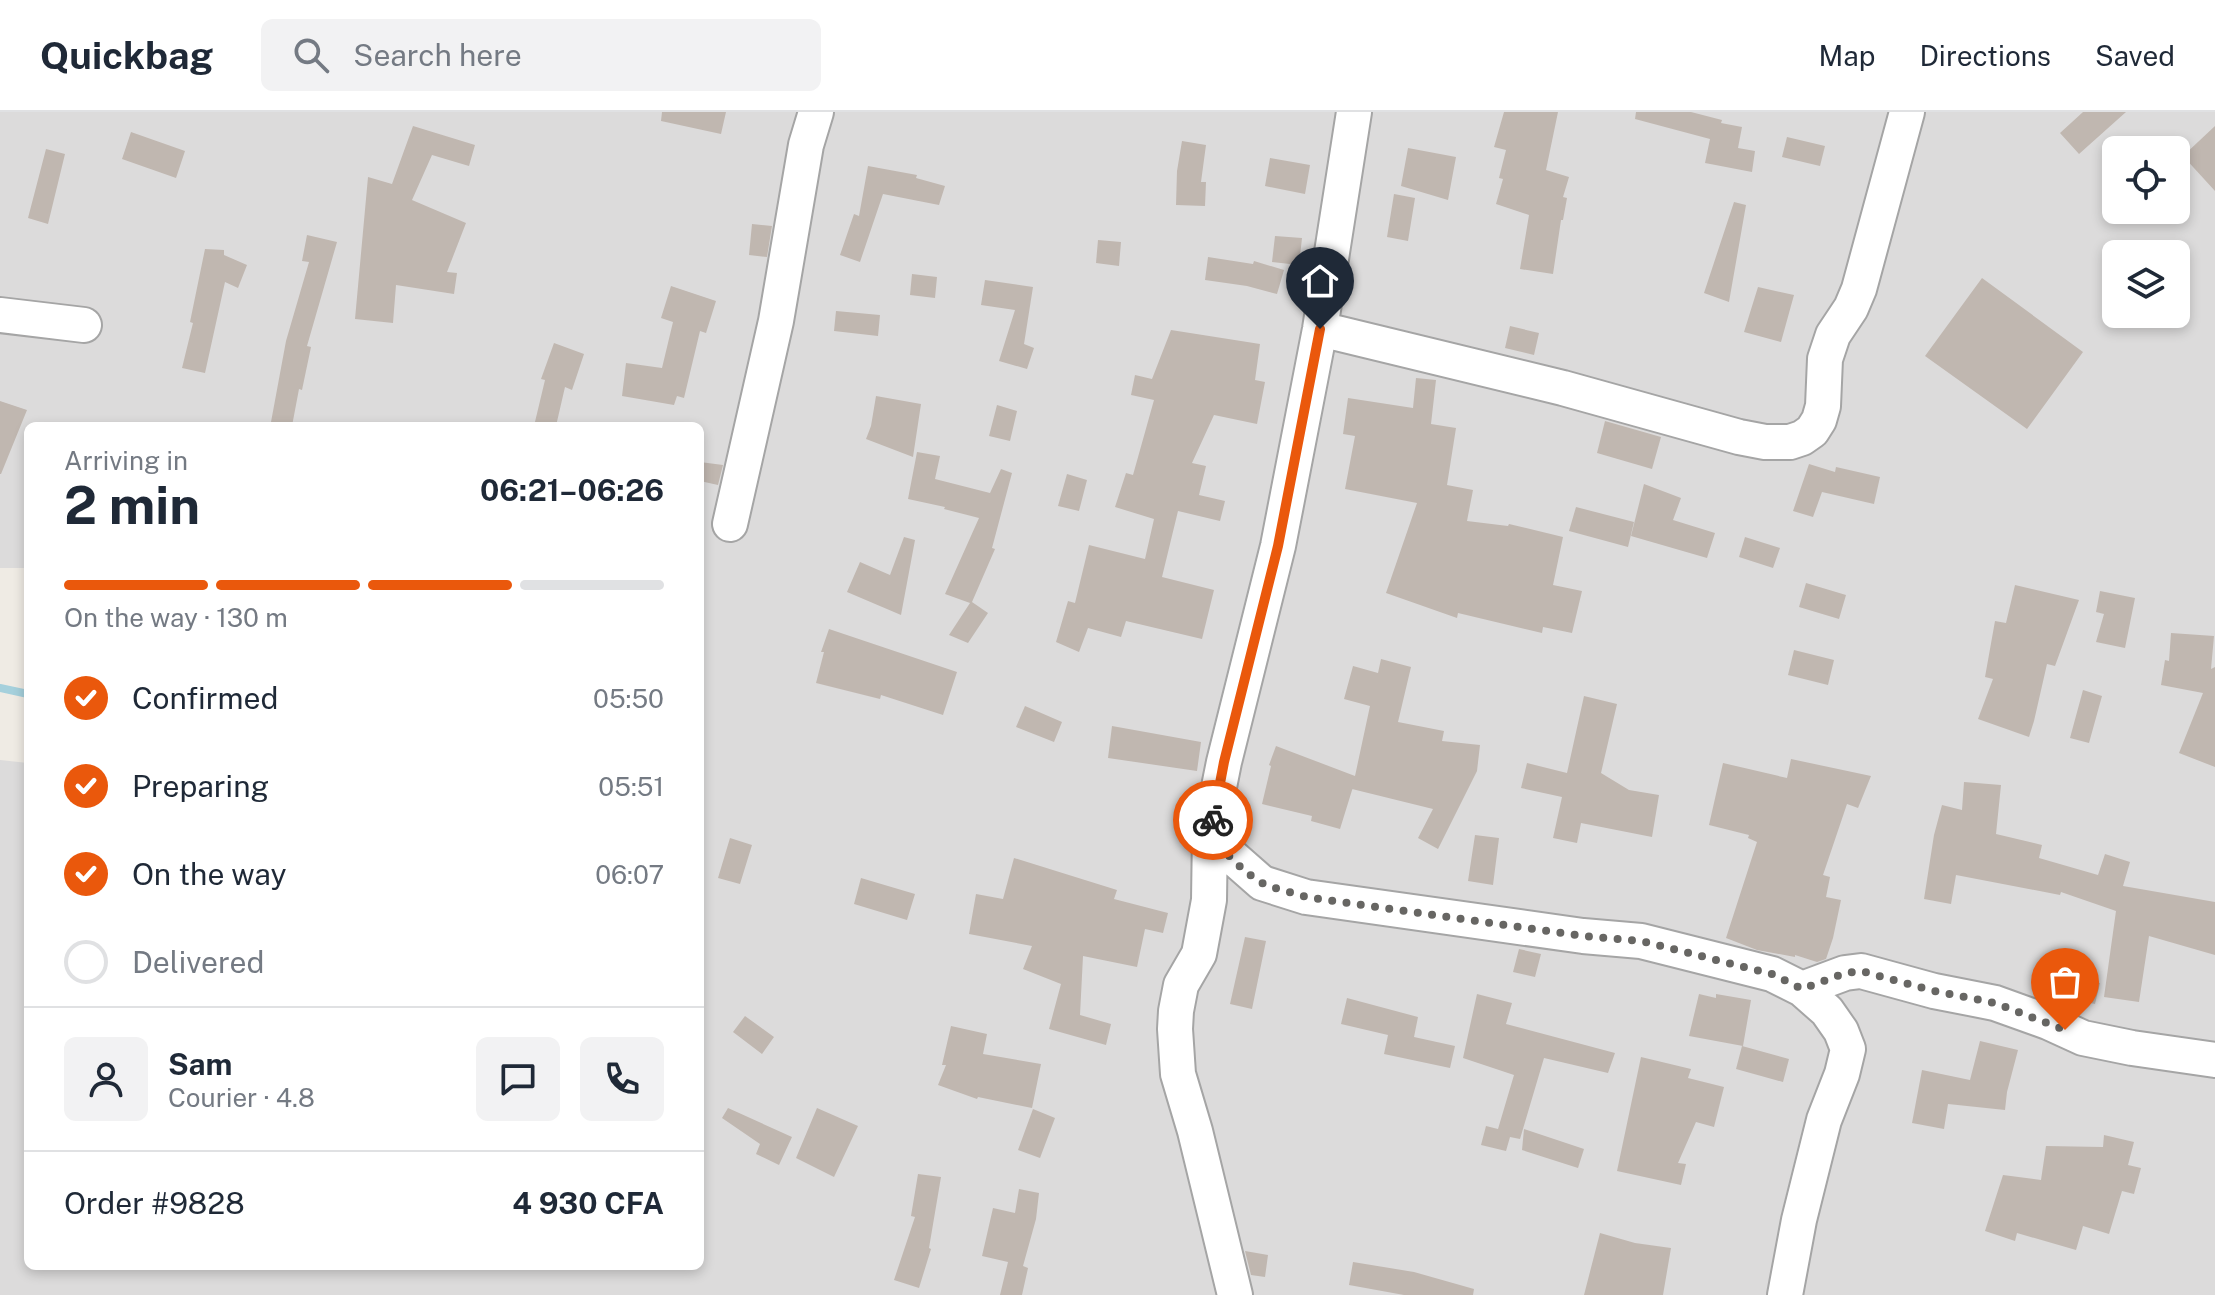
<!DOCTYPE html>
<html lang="en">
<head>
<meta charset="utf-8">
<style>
  body { margin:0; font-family:"Public Sans",sans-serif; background:#f2f2f3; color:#1f2937; height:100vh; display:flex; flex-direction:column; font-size:30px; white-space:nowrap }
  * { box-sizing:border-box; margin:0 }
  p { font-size:26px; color:#747a83 }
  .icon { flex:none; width:44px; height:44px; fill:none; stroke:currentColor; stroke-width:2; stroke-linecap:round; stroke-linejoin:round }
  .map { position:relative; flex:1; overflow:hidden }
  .details { position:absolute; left:24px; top:310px; width:680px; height:848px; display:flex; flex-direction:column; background:#fff; border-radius:12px; box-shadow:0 4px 12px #0003 }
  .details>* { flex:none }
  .buttons { position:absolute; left:2102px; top:24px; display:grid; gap:16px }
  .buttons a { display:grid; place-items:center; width:88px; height:88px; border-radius:12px; background:#fff; box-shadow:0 4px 12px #0003; font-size:40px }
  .pin { position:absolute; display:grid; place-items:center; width:68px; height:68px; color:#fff; margin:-82px -34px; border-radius:50% 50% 50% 0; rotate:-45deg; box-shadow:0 0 8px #0007 }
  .pin .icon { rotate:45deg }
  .courier { position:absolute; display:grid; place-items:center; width:80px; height:80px; margin:-40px; border:6px solid #ea580c; border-radius:50%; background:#fff; color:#222; box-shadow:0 2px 10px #0007 }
  .headline em { font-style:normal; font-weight:700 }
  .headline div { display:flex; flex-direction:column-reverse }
  .headline { display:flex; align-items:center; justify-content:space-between; height:136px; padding:0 40px }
  h1 { font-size:52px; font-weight:700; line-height:60px }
  .bar { display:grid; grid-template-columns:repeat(4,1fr); gap:12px 8px; align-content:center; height:96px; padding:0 40px }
  .bar i { height:10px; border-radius:6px; background:#e0e1e3 }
  .bar .current { background:#ea580c }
  .bar p { grid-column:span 4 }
  .line { display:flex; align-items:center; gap:20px; padding:0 40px; border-top:2px solid #e0e1e3 }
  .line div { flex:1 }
  .round { display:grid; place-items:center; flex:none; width:84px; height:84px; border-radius:12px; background:#f2f2f3 }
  ol { padding:0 40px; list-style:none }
  li { display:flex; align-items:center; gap:24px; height:88px }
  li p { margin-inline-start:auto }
  li .icon { padding:8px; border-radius:50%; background:#ea580c; color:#fff; stroke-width:4 }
  li:last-child { color:#747a83 }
  li i { width:44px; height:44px; border:4px solid #e0e1e3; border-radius:50% }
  header { display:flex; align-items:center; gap:48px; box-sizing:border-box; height:112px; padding:0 40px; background:#fff; border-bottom:2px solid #e0e1e3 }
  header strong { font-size:38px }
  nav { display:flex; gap:44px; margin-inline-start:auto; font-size:28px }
  .search { width:560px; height:72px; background:#f2f2f3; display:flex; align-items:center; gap:20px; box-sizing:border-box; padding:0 28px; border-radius:12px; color:#747a83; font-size:30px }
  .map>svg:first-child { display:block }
</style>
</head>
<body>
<header>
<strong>Quickbag</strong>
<div class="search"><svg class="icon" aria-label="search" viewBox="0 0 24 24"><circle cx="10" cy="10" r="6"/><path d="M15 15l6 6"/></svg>Search here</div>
<nav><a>Map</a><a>Directions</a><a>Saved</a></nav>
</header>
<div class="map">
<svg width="2215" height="1183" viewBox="0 0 2215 1183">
  <rect width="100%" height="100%" fill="#efebe4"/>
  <!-- residential -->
  <path fill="#dcdbdb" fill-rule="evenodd" d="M0,0H2215V1183H0V648L28,651V1154H700V314H28V456H0ZM2116,38H2176V98H2116ZM2116,142H2176V202H2116Z"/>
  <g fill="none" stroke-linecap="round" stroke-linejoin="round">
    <!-- stream -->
    <path stroke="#a5d0dc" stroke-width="8" d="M0,576L28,582"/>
  </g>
  <!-- building -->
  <path fill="#c0b7b0" d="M662,0H726L721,22L661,9Z
    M1504,0H1558L1546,58L1569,65L1563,85L1567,86L1563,108H1561L1553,162L1520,157L1529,103L1496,92L1503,67L1499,66L1506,38L1494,35Z
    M1636,0H1691L1722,8L1721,11L1742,15L1738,36L1755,39L1752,60L1705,51L1710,27L1635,7Z
    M2083,0H2126L2079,42L2060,21Z
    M413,14L475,33L469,54L432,43L412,88L466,111L447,160L457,161L454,182L396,173L393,211L355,207L368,65L392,72Z
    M2215,14V79L2183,44Z
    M131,20L185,39L176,66L122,47Z
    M1787,25L1825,34L1820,54L1782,45Z
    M1182,29L1206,33L1201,70H1206L1205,94L1176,93L1177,59Z
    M1408,36L1456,45L1448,88L1401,74Z
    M46,37L65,42L48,112L28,106Z
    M1270,46L1310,53L1305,82L1265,74Z
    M868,54L917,63L916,66L945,74L939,93L883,82L860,150L840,143L854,102L859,104Z
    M1394,82L1415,86L1408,129L1387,125Z
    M1734,90L1746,93L1729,190L1704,181Z
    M752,112L772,114L767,145L749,143Z
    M307,123L337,130L307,234L311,235L302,278L299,277L292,314H287L271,310L286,229L309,150L302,149Z
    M1275,124L1302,126L1299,153L1272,150Z
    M1098,128L1121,130L1119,154L1096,151Z
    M205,137L224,138V143L247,153L238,176L225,170L205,261L182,256L193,211L190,210Z
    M1208,145L1253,152L1254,149L1284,158L1277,182L1247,174L1205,168Z
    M912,162L937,165L935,186L910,183Z
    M1982,166L2083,240L2027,317L1925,244Z
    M985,168L1033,175L1024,232L1034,236L1027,257L999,249L1015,198L981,193Z
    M671,174L716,189L706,221L700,219L684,286L677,284L674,293L622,284L626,251L662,256L673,210L661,206Z
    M1758,175L1794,183L1781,230L1744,220Z
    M836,199L880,203L878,224L834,219Z
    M1510,214L1539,221L1534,243L1505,236Z
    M1171,218L1260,232L1255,268L1265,270L1257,312L1214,303L1192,351L1206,354L1199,383L1225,389L1220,409L1178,399L1162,465L1214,478L1202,527L1126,509L1121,525L1088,516L1079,540L1056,530L1068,489L1075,491L1089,433L1145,447L1154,407L1115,395L1126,361L1133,363L1154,288L1131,283L1135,263L1152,267Z
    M554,231L584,242L572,278L565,275L556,314H534L545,268L541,267Z
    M1416,266L1436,268L1431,312L1456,316L1447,373L1473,378L1467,409L1508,414L1509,412L1563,425L1553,473L1582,479L1572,521L1543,515L1542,521L1458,501L1457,506L1386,481L1417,391L1345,377L1355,324L1343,322L1348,286L1413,296Z
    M876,284L921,292L913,345L866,327L871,314Z
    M0,289L27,298L1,362H0Z
    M997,293L1017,299L1010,329L989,324Z
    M1605,309L1661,325L1652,357L1597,341Z
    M917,340L940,344L935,367L990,381L1001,357L1012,361L992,436L995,437L972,490L988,501L968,531L949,523L970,491L945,482L979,406L944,397L945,395L908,387Z
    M700,350L723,353L718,373L700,369Z
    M1809,352L1835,360L1836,355L1880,365L1874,392L1822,380L1813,405L1793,399Z
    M1067,362L1087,368L1079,399L1058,394Z
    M1644,372L1681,386L1673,408L1715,421L1707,446L1631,424Z
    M1576,395L1634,410L1628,435L1569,419Z
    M904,425L915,428L901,503L847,480L860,450L890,463Z
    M1745,425L1780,436L1773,456L1739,445Z
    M1806,471L1846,483L1839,507L1799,495Z
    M2015,473L2079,488L2055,554L2047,552L2034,609L2029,625L1978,607L1993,567L1985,565L1995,509L2006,511Z
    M2100,479L2135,486L2125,536L2096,530L2104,502L2096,500Z
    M829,517L957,560L943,603L881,583L880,587L816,571L824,540H821Z
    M2171,521L2214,524L2211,557L2215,555V655L2179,641L2203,581L2161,573L2165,548L2169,549Z
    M1794,538L1834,548L1828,573L1788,563Z
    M1381,547L1411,555L1398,610L1444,619L1442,629L1480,633L1477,659L1438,737L1418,726L1433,697L1352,677L1353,675L1340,717L1311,709L1312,704L1262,692L1271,654L1269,653L1276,634L1355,664L1370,594L1344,587L1353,554L1378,561Z
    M2083,578L2102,584L2089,631L2070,626Z
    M1584,584L1617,592L1601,661L1629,678L1659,683L1652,725L1581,711L1577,731L1553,726L1562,685L1521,676L1527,651L1567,661Z
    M1025,594L1062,610L1054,630L1016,615Z
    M1112,614L1201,630L1197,659L1108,646Z
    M1791,647L1871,664L1858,696L1847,692L1823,763L1830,765L1826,785L1841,788L1833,826L1826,847L1817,850L1795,843V845L1757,838L1726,826L1757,730L1748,726L1749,723L1709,713L1723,651L1787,666Z
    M1964,670L2001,673L1996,722L2042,733L2039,746L2098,763L2105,742L2130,750L2123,774L2215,790V843L2149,824L2139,890L2104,885L2116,799L2061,780L2060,783L1956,763L1951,792L1924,787L1934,723L1942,693L1962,698Z
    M1475,723L1499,726L1493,773L1468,769Z
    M730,726L752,733L740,772L718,766Z
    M1014,746L1117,778L1114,787L1168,801L1163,821L1145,817L1137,855L1083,844L1080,903L1111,912L1106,933L1049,917L1061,872L1023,857L1032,834L969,822L976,782L1003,787Z
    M861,766L915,782L907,808L854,792Z
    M1245,825L1266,829L1252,897L1230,892Z
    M1519,837L1541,842L1535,865L1513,860Z
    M2059,862L2100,871L2095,892L2054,883Z
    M1477,882L1512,891L1506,912L1615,941L1608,961L1544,946L1520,1027L1510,1025L1506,1039L1481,1033L1486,1014L1498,1017L1514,963L1463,946Z
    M1699,882L1716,886V882L1751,888L1743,934L1689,924Z
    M1347,886L1418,905L1414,925L1455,934L1450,956L1384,942L1388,923L1341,912Z
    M745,904L774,925L762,942L733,920Z
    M951,914L987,922L983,942L1041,952L1032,996L978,985L977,987L938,973L946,953H942Z
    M1980,929L2018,938L2007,980L2005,998L1948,992L1944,1017L1912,1011L1922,958L1970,968Z
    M1742,934L1789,947L1783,970L1736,957Z
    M1641,945L1691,957L1688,966L1724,975L1714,1015L1696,1010L1678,1051L1686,1052L1681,1073L1617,1059Z
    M728,996L792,1025L779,1053L756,1042L760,1032L722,1006Z
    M817,996L858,1014L834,1065L796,1046Z
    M1033,997L1055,1006L1040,1046L1018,1038Z
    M1524,1017L1584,1037L1578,1056L1522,1038Z
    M2104,1023L2134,1030L2128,1053L2141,1056L2134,1082L2122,1079L2109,1122L2083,1114L2076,1138L2017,1121L2015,1129L1985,1119L2003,1063L2041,1068L2046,1034L2103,1035Z
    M918,1062L941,1065L929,1136L931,1137L919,1176L894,1168L915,1105L911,1104Z
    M1019,1077L1039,1081L1036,1107L1023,1154L1028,1156L1022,1183H1000L1008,1150L982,1144L993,1096L1015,1101Z
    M1600,1121L1635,1131L1671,1136L1663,1183H1584Z
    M1245,1139L1268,1143L1265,1165L1251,1163Z
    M1353,1150L1414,1160L1474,1177L1473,1183H1404L1349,1173Z"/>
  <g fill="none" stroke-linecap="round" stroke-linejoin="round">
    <!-- minor casing -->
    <g stroke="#a5a5a5" stroke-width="38">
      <path id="minor" d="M1354,0L1320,217L1278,434L1224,650L1210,720L1221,735L1262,771L1306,785L1583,824L1641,829L1772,862L1802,877L1827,899L1841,919L1848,937L1842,962L1824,1008L1799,1108L1785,1183
        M0,203L84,213
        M1320,217L1563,276L1739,325L1765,330H1790L1802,326L1812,319L1819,308L1823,294L1825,247L1833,223L1851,196L1859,177L1907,0
        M730,412L776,209L806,33L816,0
        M1210,720L1209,788L1199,842L1181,873L1176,899L1175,917L1178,962L1195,1019L1235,1183
        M1802,877L1845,861L1861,859L1934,879L1995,891L2048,910L2083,926L2132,936L2215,948"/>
    </g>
    <!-- minor -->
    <use href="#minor" stroke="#fff" stroke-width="34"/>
  </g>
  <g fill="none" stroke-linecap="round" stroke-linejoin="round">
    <!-- done -->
    <path stroke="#676663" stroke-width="8" stroke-dasharray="0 14.4" d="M1213,708L1210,720C1222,738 1243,760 1262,771C1274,777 1292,780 1306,785L1583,824L1641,829L1772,862L1802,877L1845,861L1861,859L1934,879L1995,891L2065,918"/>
    <!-- route -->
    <path stroke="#ea580c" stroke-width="10" d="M1213,708L1224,650L1278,434L1320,217"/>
  </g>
</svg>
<div class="buttons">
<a><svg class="icon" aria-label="locate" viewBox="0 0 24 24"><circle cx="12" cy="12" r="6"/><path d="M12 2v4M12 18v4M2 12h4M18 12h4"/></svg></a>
<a><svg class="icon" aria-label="layers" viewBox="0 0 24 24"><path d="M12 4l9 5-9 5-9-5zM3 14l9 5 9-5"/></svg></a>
</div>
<div class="pin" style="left:2065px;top:918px;background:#ea580c"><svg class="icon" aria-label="bag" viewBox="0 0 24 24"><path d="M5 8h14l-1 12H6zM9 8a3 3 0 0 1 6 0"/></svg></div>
<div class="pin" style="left:1320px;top:217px;background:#1f2937"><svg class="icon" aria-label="home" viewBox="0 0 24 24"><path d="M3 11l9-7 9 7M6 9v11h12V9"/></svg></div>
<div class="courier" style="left:1213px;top:708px"><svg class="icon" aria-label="bike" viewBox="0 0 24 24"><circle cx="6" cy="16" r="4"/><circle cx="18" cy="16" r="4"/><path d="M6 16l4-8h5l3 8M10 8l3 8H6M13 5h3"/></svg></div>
<section class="details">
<div class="headline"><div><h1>2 min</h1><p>Arriving in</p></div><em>06:21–06:26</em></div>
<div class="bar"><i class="current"></i><i class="current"></i><i class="current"></i><i></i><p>On the way · 130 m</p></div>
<ol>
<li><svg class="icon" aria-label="check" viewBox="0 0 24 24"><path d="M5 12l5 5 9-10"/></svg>Confirmed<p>05:50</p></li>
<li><svg class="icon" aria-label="check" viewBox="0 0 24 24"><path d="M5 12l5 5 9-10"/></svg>Preparing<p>05:51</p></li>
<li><svg class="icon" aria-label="check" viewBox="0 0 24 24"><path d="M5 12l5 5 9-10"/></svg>On the way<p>06:07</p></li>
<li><i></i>Delivered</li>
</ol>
<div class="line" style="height:144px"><a class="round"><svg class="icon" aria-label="person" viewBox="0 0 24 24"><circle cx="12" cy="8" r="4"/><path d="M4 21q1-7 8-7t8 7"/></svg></a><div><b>Sam</b><p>Courier · 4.8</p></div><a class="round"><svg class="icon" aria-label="chat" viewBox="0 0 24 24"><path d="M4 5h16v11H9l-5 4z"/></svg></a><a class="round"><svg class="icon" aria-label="phone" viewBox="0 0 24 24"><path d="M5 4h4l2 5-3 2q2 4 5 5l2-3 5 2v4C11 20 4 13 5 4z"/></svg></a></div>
<div class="line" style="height:104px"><div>Order #9828</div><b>4 930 CFA</b></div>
</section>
</div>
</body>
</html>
